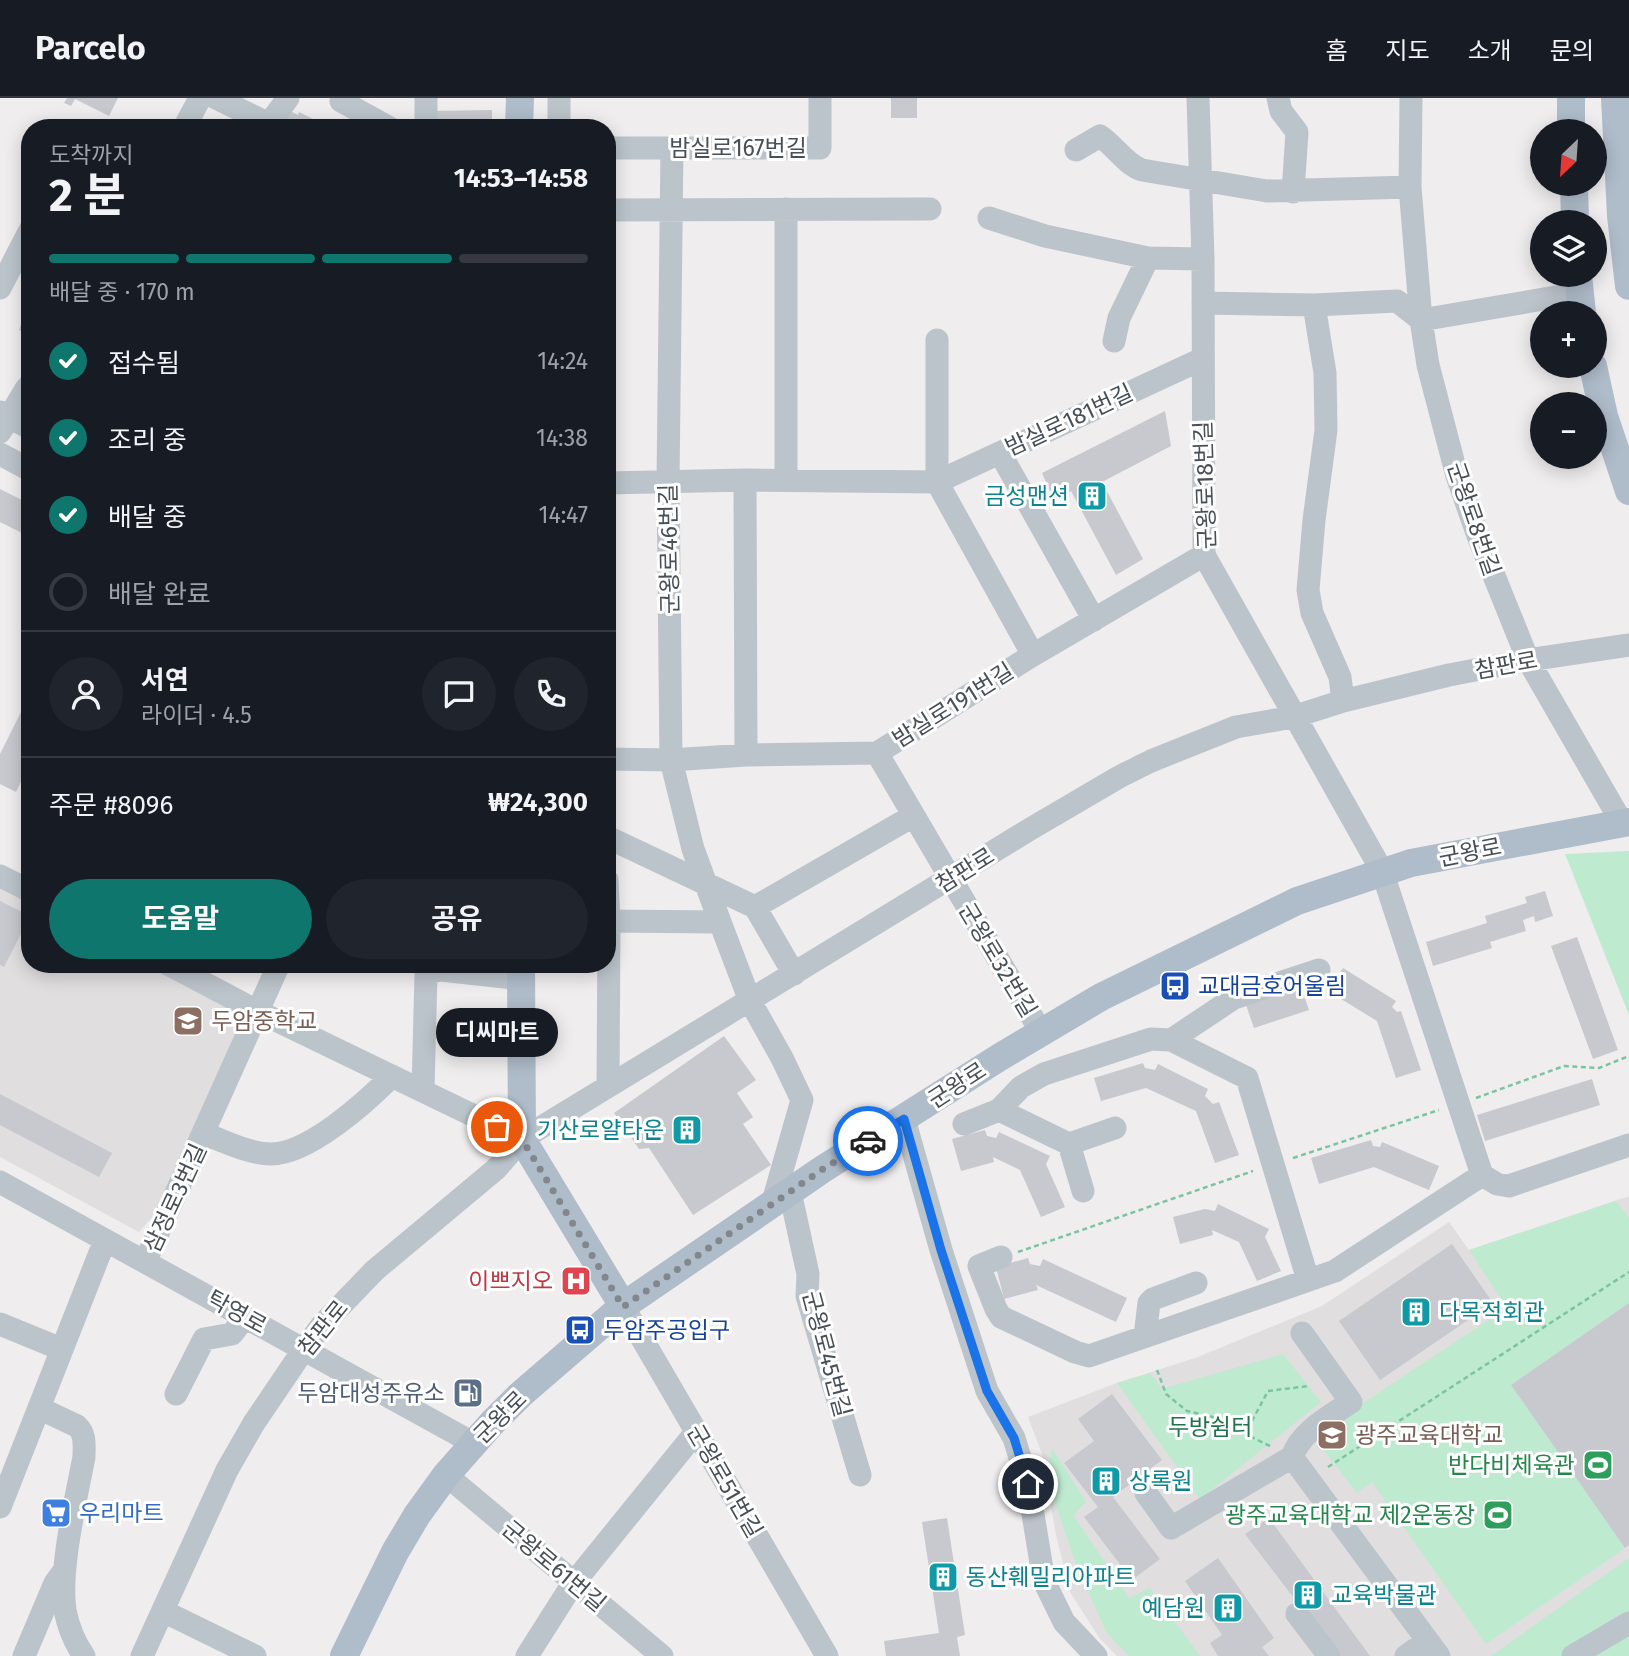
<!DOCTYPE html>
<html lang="ko">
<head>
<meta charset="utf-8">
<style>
  body { margin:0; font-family:"Fira Sans","Noto Sans KR",sans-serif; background:#20242c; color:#f1f3f6; height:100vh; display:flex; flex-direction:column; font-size:26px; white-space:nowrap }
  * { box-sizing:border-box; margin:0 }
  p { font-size:23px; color:#9ea1a6 }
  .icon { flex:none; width:38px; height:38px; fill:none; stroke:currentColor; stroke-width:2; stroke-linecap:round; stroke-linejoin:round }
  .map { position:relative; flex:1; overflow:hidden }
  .panel { position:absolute; left:21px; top:21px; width:595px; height:854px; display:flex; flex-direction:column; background:#171b24; border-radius:28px; box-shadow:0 4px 18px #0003 }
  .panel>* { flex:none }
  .needle { width:46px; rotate:205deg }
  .fabs { position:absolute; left:1530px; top:21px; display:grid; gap:14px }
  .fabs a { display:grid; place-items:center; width:77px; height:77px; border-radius:50%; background:#171b24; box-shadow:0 4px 18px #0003; font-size:35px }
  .pin { position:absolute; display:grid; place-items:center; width:60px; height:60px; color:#fff; margin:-30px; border:4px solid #fff; border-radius:50%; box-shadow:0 2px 7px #0007 }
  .courier { position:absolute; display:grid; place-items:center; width:70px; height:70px; margin:-35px; border:5px solid #1a73e8; border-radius:50%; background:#fff; color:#222; box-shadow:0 2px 9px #0007 }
  .bubble { position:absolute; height:49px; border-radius:24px; background:#171b24; box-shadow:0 4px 18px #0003; font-size:23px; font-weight:700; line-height:49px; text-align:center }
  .head em { font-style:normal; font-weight:700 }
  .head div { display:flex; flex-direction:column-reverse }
  .head { display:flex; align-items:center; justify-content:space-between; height:119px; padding:0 28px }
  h1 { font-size:46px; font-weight:700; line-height:52px }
  .bar { display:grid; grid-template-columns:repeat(4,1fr); gap:10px 7px; align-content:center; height:84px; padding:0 28px }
  .bar i { height:9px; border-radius:5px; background:#363941 }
  .bar .selected { background:#0f766e }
  .bar p { grid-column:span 4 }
  .line { display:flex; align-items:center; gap:18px; padding:0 28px; border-top:2px solid #363941 }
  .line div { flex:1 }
  .round { display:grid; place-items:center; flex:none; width:74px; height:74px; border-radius:37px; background:#20242c }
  ol { padding:0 28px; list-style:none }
  li { display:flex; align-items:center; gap:21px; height:77px }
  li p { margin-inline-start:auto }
  li .icon { padding:7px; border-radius:50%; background:#0f766e; color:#fff; stroke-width:4 }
  li:last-child { color:#9ea1a6 }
  li i { width:38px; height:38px; border:4px solid #363941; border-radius:50% }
  .cta { display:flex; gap:14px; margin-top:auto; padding:14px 28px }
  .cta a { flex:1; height:80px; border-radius:42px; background:#0f766e; color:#fff; font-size:28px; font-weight:700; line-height:80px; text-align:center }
  .cta a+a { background:#20242c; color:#f1f3f6 }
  header { display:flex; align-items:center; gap:42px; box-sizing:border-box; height:98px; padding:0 35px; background:#171b24; border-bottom:2px solid #363941 }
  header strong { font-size:33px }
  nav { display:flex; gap:38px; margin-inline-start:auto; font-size:24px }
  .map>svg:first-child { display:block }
</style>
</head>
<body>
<header>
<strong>Parcelo</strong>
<nav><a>홈</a><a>지도</a><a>소개</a><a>문의</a></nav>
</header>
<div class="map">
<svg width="1629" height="1558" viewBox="0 0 1629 1558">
  <rect width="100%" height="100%" fill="#efeded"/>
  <!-- education -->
  <path fill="#e0dede" d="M0,791L30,806V866H147L224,906L244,921L160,1111L139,1134L0,1059Z
    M1629,1098V1558H1117L1100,1541L1070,1494L1056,1437L1042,1356L1028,1319L1117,1285L1198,1259L1322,1208L1449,1124L1469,1152Z"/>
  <!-- green -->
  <path fill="#beead0" d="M1629,753V917L1565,756Z
    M1616,1103L1629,1120V1205L1511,1287L1625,1450L1486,1546L1372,1384L1357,1395L1313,1338L1507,1210L1469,1152Z
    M1283,1256L1321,1304L1200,1401L1117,1285L1150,1275L1162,1291Z
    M1052,1350L1086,1404L1073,1417L1129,1500L1150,1490L1200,1558H1129L1107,1535L1078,1472L1046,1378Z
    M1629,1460V1558H1491Z"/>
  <!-- building -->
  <path fill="#c7c9cf" d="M67,0H118L109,18L75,1L71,8L64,5Z
    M891,0H917V20H891Z
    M288,12L298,17L299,14L321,25L319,30H279Z
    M492,12V30H432V13Z
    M30,204V237L19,232Z
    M1165,313L1171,348L1102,384L1143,461L1116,477L1071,393L1054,403L1042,375Z
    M0,391L30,406V439L0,424Z
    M30,596V665L16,694L0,686V656Z
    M1545,793L1553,818L1535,824L1534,818L1523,822L1526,833L1490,844L1492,850L1433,868L1426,844L1487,825L1485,818L1527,805L1525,799Z
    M0,803L30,818L4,869L0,867Z
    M1577,839L1618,952L1593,961L1551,848Z
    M1343,870L1396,903L1392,909L1397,914L1401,913L1421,972L1396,980L1377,923L1328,893Z
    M1301,889L1309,912L1254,930L1246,907Z
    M724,938L756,982L737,995L753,1019L743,1026L771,1067L693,1117L649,1050L639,1051L614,1015Z
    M1143,965L1145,970L1155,972L1158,966L1208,991L1205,998L1213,1006L1219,1004L1239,1057L1215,1065L1196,1013L1146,990L1101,1003L1094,980Z
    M1592,981L1600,1007L1485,1043L1477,1017Z
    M0,996L112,1055L99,1079L0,1027Z
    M985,1032L987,1038L996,1040L999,1034L1050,1058L1046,1066L1065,1109L1041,1119L1020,1072L993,1059L994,1064L961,1073L952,1041Z
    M1371,1042L1373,1048L1380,1049L1382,1044L1439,1068L1429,1092L1374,1069L1319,1086L1311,1060Z
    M1218,1106L1269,1131L1265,1139L1281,1173L1257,1183L1239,1144L1212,1132L1213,1137L1180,1146L1173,1119L1205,1111L1215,1113Z
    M1452,1146L1493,1205L1380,1282L1339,1223Z
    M1028,1160L1030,1166L1040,1168L1043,1161L1127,1200L1116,1224L1036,1187L1038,1192L1004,1201L996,1169Z
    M1629,1205V1447L1625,1450L1511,1287Z
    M1112,1296L1162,1362L1113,1399L1160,1461L1132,1482L1084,1419L1098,1409L1064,1365L1094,1343L1078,1321Z
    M947,1420L965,1537L957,1539L960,1558H886L884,1543L939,1535L922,1424Z
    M1269,1420L1370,1558H1338L1245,1436Z
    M1218,1460L1274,1540L1262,1549L1269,1558H1218L1210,1545L1222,1537L1185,1483Z"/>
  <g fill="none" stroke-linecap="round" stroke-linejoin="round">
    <!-- path -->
    <path stroke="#7ac5a0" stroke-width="2.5" stroke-dasharray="5 3.5" stroke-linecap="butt" d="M1476,1000L1564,968L1599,970L1629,958
      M1293,1060L1439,1012
      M1018,1154L1253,1073
      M1157,1272L1166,1296L1187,1313L1217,1320L1245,1336
      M1270,1348L1245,1336L1268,1293L1309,1288
      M1328,1369L1629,1174"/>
    <!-- minor -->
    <path stroke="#bcc4cb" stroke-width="23" d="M216,0L269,26L288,0
      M559,0V30
      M1198,0L1203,161L1204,457L1382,773L1482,1077L1497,1086L1509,1088L1629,1047
      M1278,0L1281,13L1297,34L1293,94
      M1411,0L1410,89L1421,222L1428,267L1457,378L1478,438L1528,562L1622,725
      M341,3L390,30
      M184,30L200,0
      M426,30V0
      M607,50H820V0
      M672,50L668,383L671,662L693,751L720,824L750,903L782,960L802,1002L772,1107
      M1076,52L1100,38C1115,48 1125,66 1142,72L1267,93L1410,89
      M607,112L930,111
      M989,120L1045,138L1148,160L1203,161
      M0,190L30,132
      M1203,205L1314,207L1397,203L1421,222L1579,195
      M1314,207L1325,275L1326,332L1314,422L1308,492L1312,515L1340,579L1343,603
      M937,242V384L1033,557
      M1114,243L1119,220L1148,160
      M0,314L30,330
      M0,334L26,291L30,287
      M1000,355L1094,522
      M0,356L30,372
      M745,382L746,657
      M786,382V111
      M607,385L745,382L937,384L1202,261
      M877,655L1041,934
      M607,661L671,662L746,657L877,655L1033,557L1204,457
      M607,739L755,809L794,876
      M0,778L30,793
      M607,782L609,823L608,988
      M755,809L913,718
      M607,823L720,824
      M168,866L257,913L522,1041
      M1171,942L1247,980L1308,1182
      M423,993L426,875L441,872L521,881
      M999,1012L1069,1046L1083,1093
      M904,1021L941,1152L987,1293L1014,1340L1028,1386L1044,1483L1064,1524L1096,1558
      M964,1026L999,1012L1021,989L1044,976L1151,941L1171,942L1234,900L1319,872
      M204,1036C225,1043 249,1056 271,1056C309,1056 366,1004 392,978
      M1069,1046L1115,1030
      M0,1084L473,1345
      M790,1094L808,1176L807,1198L860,1377
      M1001,1159L979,1168L996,1211L1001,1219L1075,1254L1089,1258L1335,1173L1482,1077
      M145,1164L279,866
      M623,1208L827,1558
      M0,1226L61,1251
      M1145,1238L1149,1205L1153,1201L1196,1185
      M176,1296L204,1241L232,1236L245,1219
      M39,1310L77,1328C86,1336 84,1348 84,1359C76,1401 59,1472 65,1512C68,1528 75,1545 84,1558
      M1292,1359L1439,1558
      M446,1377L662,1558
      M1146,1395L1171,1430L1292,1359C1301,1333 1329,1319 1351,1304L1302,1235
      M0,1409L105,1142
      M163,1513L255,1558
      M1297,1516L1329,1558
      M24,1558L55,1485L63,1474
      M142,1558L227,1372L254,1325L304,1251L322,1227L375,1172L496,1071L522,1041L1032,730L1119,679L1151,663L1236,629L1293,619L1343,603L1449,577L1528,562L1629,547
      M527,1558L572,1487L696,1334
      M1406,1558L1427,1543
      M1573,1558L1629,1525"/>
    <!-- major -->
    <path stroke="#afbcca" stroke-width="28" d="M1571,0V33
      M1615,0L1621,118L1629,188
      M519,30L520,0
      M1574,86L1575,124
      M1578,177L1582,215
      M1593,268L1604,318L1629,393
      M521,866L522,1041L623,1208
      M344,1558L395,1454L417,1417L446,1377L492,1325L520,1297L623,1208L823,1071L1000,959L1101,899L1297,803L1411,765L1629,724"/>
  </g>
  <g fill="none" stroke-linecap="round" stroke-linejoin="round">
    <!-- done -->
    <path stroke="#82878c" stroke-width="7" stroke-dasharray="0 12.6" d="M497,1029L522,1041L623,1209L823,1071L868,1043"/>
    <!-- route -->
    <path stroke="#1a73e8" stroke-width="9" d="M868,1043L904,1021L941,1152L987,1293L1014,1340L1028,1386"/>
  </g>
  <!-- icons -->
  <defs>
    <g id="building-square" transform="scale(1.575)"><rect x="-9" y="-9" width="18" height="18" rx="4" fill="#0f9aa8" stroke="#fff"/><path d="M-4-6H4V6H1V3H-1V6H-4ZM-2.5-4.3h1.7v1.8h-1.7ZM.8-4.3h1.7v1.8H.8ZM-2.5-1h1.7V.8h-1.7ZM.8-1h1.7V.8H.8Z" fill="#fff"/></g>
    <g id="bus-square" transform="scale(1.575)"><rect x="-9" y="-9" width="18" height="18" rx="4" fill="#1a4fb4" stroke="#fff"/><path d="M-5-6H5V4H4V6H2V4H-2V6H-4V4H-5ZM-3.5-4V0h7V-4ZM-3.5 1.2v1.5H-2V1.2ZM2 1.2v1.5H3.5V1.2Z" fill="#fff"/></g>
    <g id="school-square" transform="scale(1.575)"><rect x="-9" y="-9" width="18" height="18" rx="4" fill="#8d6e63" stroke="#fff"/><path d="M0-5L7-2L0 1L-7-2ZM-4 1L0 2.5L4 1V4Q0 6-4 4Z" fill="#fff"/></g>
    <g id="hospital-square" transform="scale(1.575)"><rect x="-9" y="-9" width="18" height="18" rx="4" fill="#e0444e" stroke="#fff"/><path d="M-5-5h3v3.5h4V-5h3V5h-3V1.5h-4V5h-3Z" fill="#fff"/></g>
    <g id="fuel-square" transform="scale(1.575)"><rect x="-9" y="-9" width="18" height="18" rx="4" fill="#5c6f8a" stroke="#fff"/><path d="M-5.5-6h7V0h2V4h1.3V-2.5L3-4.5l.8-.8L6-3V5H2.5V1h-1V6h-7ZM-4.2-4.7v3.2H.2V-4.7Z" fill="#fff"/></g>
    <g id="university-square" transform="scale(1.575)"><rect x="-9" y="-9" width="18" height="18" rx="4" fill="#8d6e63" stroke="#fff"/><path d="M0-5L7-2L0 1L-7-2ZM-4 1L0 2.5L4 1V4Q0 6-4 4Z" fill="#fff"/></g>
    <g id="stadium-square" transform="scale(1.575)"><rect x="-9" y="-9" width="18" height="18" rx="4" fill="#2e9e5b" stroke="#fff"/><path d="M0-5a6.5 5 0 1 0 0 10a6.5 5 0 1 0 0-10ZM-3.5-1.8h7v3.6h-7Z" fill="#fff"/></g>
    <g id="supermarket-square" transform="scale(1.575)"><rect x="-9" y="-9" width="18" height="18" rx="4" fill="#3f7fe0" stroke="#fff"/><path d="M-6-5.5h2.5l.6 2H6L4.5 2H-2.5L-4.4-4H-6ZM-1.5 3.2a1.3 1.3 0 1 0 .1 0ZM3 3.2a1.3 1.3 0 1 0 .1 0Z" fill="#fff"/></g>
  </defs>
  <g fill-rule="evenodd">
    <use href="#building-square" x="1092" y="398"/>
    <use href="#bus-square" x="1175" y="888"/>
    <use href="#school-square" x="188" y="923"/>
    <use href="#building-square" x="687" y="1032"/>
    <use href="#hospital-square" x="576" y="1183"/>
    <use href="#building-square" x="1416" y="1214"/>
    <use href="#bus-square" x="580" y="1232"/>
    <use href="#fuel-square" x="468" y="1295"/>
    <use href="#university-square" x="1332" y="1337"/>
    <use href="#stadium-square" x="1598" y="1367"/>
    <use href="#building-square" x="1106" y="1383"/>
    <use href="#supermarket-square" x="56" y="1415"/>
    <use href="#stadium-square" x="1498" y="1417"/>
    <use href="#building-square" x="943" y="1479"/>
    <use href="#building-square" x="1308" y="1497"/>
    <use href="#building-square" x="1228" y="1510"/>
  </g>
  <g text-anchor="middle" stroke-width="6" stroke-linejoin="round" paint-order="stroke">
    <!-- street labels -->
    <g font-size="23" fill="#475058" stroke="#fff">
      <text x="738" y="58">밤실로167번길</text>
      <text transform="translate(1069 322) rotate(-25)" y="8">밤실로181번길</text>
      <text transform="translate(1205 387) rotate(-92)" y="8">군왕로18번길</text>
      <text transform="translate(1474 421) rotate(71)" y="8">군왕로8번길</text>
      <text transform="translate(669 451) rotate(-91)" y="8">군왕로46번길</text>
      <text transform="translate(1506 567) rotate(-10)" y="8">참판로</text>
      <text transform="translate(953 607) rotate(-32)" y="8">밤실로191번길</text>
      <text transform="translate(1470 754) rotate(-11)" y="8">군왕로</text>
      <text transform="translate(965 772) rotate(-32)" y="8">참판로</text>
      <text transform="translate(998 862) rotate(59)" y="8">군왕로32번길</text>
      <text transform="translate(957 987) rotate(-33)" y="8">군왕로</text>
      <text transform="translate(175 1100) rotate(-65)" y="8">삼정로3번길</text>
      <text transform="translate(237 1214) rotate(29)" y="8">탁영로</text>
      <text transform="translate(323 1230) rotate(-51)" y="8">참판로</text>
      <text transform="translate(827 1256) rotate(75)" y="8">군왕로45번길</text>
      <text transform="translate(500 1319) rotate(-45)" y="8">군왕로</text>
      <text transform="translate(725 1383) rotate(60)" y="8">군왕로51번길</text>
      <text transform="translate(554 1468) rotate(40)" y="8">군왕로61번길</text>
    </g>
    <!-- culture labels -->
    <g font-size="23" fill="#0d838f" stroke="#fff" text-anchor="start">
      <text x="1069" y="406" text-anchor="end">금성맨션</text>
      <text x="664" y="1040" text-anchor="end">기산로얄타운</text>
      <text x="1439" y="1222">다목적회관</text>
      <text x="1129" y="1391">상록원</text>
      <text x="966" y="1487">동산훼밀리아파트</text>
      <text x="1331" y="1505">교육박물관</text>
      <text x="1205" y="1518" text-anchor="end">예담원</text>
    </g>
    <!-- transit labels -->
    <g font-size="23" fill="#164399" stroke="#fff" text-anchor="start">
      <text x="1198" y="896">교대금호어울림</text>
      <text x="603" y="1240">두암주공입구</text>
    </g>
    <!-- education labels -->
    <g font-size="23" fill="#785e54" stroke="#fff" text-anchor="start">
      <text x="211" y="931">두암중학교</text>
      <text x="1355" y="1345">광주교육대학교</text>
    </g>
    <!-- health labels -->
    <g font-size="23" fill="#be3a42" stroke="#fff" text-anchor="end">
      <text x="553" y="1191">이쁘지오</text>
    </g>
    <!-- service labels -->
    <g font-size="23" fill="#4e5e75" stroke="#fff" text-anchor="end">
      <text x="445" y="1303">두암대성주유소</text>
    </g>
    <!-- park labels -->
    <g font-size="23" fill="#1e7349" stroke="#fff">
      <text x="1210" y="1337">두방쉼터</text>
    </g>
    <!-- leisure labels -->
    <g font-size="23" fill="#27864d" stroke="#fff" text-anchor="end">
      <text x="1575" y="1375">반다비체육관</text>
      <text x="1475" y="1425">광주교육대학교 제2운동장</text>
    </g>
    <!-- shop labels -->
    <g font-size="23" fill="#366cbe" stroke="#fff" text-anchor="start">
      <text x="79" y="1423">우리마트</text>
    </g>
  </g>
</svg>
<div class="fabs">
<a><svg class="needle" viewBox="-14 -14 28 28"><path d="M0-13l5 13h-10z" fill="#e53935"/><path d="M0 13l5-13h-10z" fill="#9ea1a6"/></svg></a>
<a><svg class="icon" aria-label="layers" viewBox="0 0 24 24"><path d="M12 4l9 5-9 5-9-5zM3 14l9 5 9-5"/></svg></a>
<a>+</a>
<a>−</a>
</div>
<div class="pin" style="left:497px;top:1029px;background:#ea580c"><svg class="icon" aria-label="bag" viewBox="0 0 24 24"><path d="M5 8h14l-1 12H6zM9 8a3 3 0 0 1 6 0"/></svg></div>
<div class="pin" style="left:1028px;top:1386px;background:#1f2937"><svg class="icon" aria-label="home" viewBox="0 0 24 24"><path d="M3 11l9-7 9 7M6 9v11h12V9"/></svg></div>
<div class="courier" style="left:868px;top:1043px"><svg class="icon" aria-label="car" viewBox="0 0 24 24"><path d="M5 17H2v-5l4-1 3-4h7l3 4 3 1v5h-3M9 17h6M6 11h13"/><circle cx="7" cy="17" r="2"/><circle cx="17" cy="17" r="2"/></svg></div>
<div class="bubble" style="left:436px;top:910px;width:122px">디씨마트</div>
<section class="panel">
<div class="head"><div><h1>2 분</h1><p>도착까지</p></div><em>14:53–14:58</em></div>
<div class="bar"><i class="selected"></i><i class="selected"></i><i class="selected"></i><i></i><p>배달 중 · 170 m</p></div>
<ol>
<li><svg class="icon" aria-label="check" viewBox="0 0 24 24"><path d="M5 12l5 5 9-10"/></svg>접수됨<p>14:24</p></li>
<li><svg class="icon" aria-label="check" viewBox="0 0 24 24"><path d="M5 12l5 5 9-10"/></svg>조리 중<p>14:38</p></li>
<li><svg class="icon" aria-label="check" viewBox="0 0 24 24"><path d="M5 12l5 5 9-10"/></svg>배달 중<p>14:47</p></li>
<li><i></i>배달 완료</li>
</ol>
<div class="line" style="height:126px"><a class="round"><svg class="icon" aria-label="person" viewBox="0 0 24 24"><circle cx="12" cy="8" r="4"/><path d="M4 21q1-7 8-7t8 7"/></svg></a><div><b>서연</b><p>라이더 · 4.5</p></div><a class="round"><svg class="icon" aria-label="chat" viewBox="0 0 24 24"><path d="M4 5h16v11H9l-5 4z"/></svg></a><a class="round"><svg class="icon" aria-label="phone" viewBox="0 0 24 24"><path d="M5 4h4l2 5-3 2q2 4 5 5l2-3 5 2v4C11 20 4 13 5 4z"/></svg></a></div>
<div class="line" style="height:91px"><div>주문 #8096</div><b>₩24,300</b></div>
<div class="cta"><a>도움말</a><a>공유</a></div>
</section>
</div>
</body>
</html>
